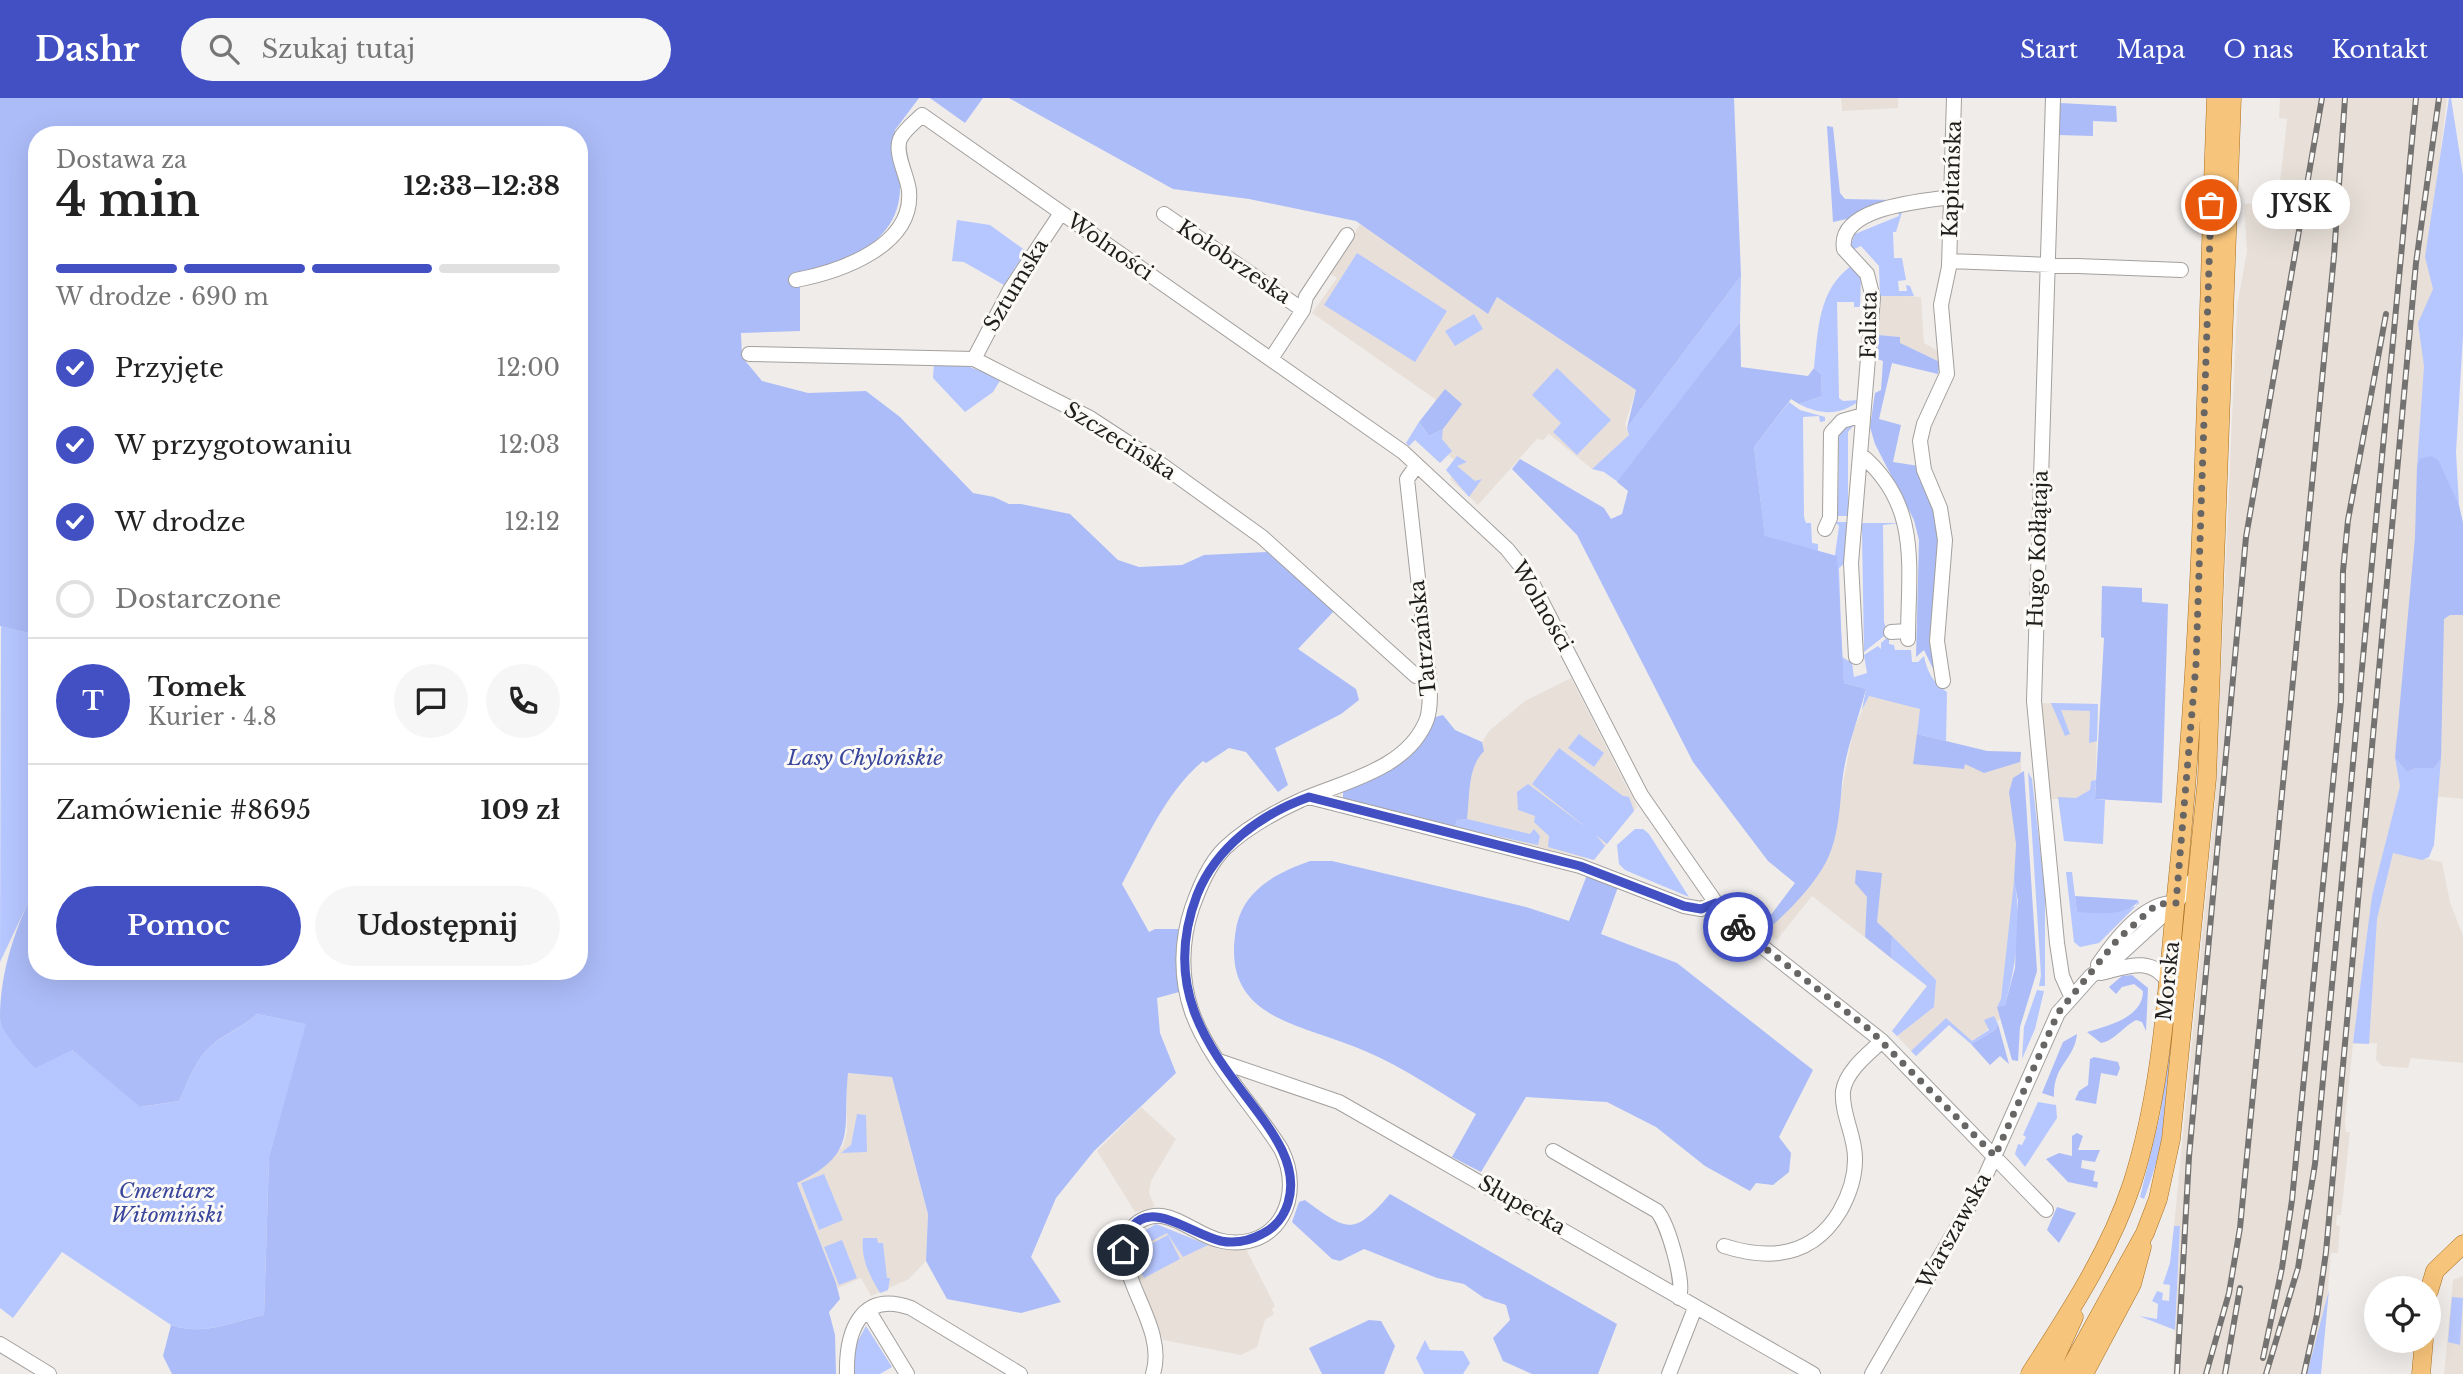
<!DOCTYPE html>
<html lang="pl">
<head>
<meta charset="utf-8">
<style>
  body { margin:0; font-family:"Libre Baskerville",serif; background:#f6f6f6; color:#222; height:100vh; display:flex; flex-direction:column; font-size:26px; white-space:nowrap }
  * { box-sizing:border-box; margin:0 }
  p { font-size:23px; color:#767676 }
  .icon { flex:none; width:38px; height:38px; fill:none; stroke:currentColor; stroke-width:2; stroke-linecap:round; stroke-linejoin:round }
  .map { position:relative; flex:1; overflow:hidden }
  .drawer { position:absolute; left:28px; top:28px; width:560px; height:854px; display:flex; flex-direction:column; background:#fff; border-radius:28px; box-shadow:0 7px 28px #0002 }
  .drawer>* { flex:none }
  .buttons { position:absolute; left:2364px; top:1178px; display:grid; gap:14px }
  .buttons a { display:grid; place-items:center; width:77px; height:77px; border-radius:50%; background:#fff; box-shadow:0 7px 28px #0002; font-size:35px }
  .pin { position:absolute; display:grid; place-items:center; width:60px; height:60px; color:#fff; margin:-30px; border:4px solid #fff; border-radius:50%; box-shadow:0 2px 7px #0007 }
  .courier { position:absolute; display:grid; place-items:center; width:70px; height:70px; margin:-35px; border:5px solid #4250c4; border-radius:50%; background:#fff; color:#222; box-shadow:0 2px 9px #0007 }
  .bubble { position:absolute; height:49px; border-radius:24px; background:#fff; box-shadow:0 7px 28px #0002; font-size:23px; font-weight:800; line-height:49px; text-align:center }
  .headline em { font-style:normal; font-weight:800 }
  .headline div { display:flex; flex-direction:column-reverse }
  .headline { display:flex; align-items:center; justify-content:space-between; height:119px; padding:0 28px }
  h1 { font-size:46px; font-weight:800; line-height:52px }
  .bar { display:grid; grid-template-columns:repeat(4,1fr); gap:10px 7px; align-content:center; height:84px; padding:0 28px }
  .bar i { height:9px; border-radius:5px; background:#e0e0e0 }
  .bar .current { background:#4250c4 }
  .bar p { grid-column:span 4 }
  .line { display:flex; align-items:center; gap:18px; padding:0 28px; border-top:2px solid #e0e0e0 }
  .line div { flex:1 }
  .round { display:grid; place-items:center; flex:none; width:74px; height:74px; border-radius:37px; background:#f6f6f6 }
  ol { padding:0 28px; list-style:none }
  li { display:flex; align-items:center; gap:21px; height:77px }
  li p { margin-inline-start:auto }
  li .icon { padding:7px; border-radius:50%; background:#4250c4; color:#fff; stroke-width:4 }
  li:last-child { color:#767676 }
  li i { width:38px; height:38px; border:4px solid #e0e0e0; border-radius:50% }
  .action { display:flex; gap:14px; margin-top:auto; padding:14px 28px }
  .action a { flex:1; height:80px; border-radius:42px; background:#4250c4; color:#fff; font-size:28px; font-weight:800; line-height:80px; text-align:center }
  .action a+a { background:#f6f6f6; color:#222 }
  header { display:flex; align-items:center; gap:42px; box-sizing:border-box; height:98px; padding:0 35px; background:#4250c4; color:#fff }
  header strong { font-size:33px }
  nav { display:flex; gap:38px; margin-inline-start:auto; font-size:24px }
  .search { width:490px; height:63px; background:#f6f6f6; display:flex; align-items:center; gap:18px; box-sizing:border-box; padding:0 24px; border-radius:38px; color:#767676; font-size:26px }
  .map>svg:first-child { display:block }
</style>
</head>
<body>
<header>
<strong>Dashr</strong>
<div class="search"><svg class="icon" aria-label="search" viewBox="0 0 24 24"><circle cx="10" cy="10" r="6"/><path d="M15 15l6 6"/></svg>Szukaj tutaj</div>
<nav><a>Start</a><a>Mapa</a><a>O nas</a><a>Kontakt</a></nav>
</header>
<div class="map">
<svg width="2463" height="1276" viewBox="0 0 2463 1276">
  <rect width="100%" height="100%" fill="#efecea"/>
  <!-- built -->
  <path fill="#e8e0d8" d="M1841,0H1898V10L1842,13Z
    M2280,0H2447L2441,48L2453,165L2448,377L2463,430V701L2402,695L2383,797L2393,754L2442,764L2450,804L2463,838V965L2411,960L2408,970L2382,968L2376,962L2377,945L2353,946L2345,1023L2346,1034H2350L2341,1117H2337L2336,1127L2340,1128L2338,1155H2331L2321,1276H2173L2180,1129L2174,1128L2215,706L2237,208L2247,153L2244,106L2268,104L2279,93L2287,21L2279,20Z
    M1360,126L1488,215L1497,199L1636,292L1625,326L1629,337L1592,371L1549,336L1543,342L1537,341L1478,407L1450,381L1457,374L1456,364L1446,355L1442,359L1435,301L1312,215L1337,180L1329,175Z
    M1880,196L1921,199L1924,245L1940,254V264L1899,245L1900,239L1878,237Z
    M1571,580L1637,709L1594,762L1455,729L1473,660L1489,633L1525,603Z
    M1869,597L1921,611L1917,636L1987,653L2021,654L2022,735L2000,921L1971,946L1949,927L1916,958L1892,933L1927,888L1812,798L1777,842L1761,830L1830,754L1853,633Z
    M2040,605L2098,606L2095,701H2050Z
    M847,975L892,979L928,1116L926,1163L909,1181L871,1198L861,1180L838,1190L797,1084L811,1078L843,1048L847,1033Z
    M1141,1009L1176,1041L1151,1083L1149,1095L1155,1109L1135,1114L1097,1053Z
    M1156,1126L1219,1151H1246L1275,1208L1272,1211L1274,1216L1265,1222L1257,1249L1241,1257L1163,1242L1131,1159L1136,1139Z
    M2463,1178V1276H2444L2453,1182Z"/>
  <!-- green -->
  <path fill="#b6c6ff" d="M2449,0H2451L2463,77V238L2456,354L2459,407L2449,390L2419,361L2417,368L2424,268L2418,225L2433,191L2425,159Z
    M1898,113L1902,114L1896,134H1893L1894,160H1902L1906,182L1898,183L1899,193H1907L1906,187L1910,188L1914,198H1880L1879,168L1861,148L1852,152L1850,148L1855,136L1899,118Z
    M957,122L990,127L1026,153L1004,187L964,164L952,163Z
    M1357,155L1447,213L1415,264L1324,207Z
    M1851,168L1861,179L1860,209H1854V204H1837L1839,300L1843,303L1860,302C1841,318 1820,317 1799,306L1822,298L1821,276L1814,270C1818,233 1818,192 1851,168Z
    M1741,178L1740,224L1618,384L1604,374L1592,371L1629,337L1627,330Z
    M1474,216L1483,231L1455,248L1445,233Z
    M934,265L962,266L1001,281L993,294L965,314L933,280Z
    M1557,270L1611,322L1577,357L1553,334L1561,325L1532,297Z
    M1789,304L1800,312L1825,319V323L1820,324L1819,318L1803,319L1804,419L1806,425H1811L1812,445L1818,446V453L1765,439L1754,349Z
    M1419,324L1429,338L1443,331L1442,341L1452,353L1440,365L1415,342L1409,348L1406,345Z
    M1855,326L1848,334V418H1834V411L1838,408L1839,336L1842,327Z
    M1457,358L1467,364L1457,368L1475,383L1482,381L1469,399L1446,372Z
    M1835,424H1848L1845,465L1839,470L1842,559L1852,565L1854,579L1867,575L1864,557L1878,548L1881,551V545L1889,538V546L1894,547L1895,552H1911L1912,564H1918L1924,558C1927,574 1934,586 1947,594L1946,643L1917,636L1920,611L1869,598L1862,612L1866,591L1844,585L1835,457L1839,428Z
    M1858,425H1901L1883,427L1884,524L1888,535L1864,554L1862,433Z
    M1,528L37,537V786L0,864Z
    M2051,605L2098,606L2097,643L2089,645L2090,613L2061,612L2070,636L2065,638Z
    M1579,636L1604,655L1594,669L1568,650Z
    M1559,650L1623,698L1629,699L1634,713L1607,746L1532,686Z
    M2395,660L2407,674L2416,670H2434L2441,661L2434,747L2429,759L2422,762L2393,755L2377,821L2369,946L2353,945L2372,798L2400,688Z
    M2028,674L2032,681L2045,794V888H2039L2041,877Z
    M2096,682L2095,701L2105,702L2103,746L2064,743L2058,699L2076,700L2090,692L2091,683Z
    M1528,686L1595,736L1605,748L1594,762L1548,749L1549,738L1534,724L1535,718L1518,712L1517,694Z
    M1467,721L1530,736L1534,731L1540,738L1538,747L1455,729L1457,722Z
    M1635,731H1643L1649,736L1689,799L1625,772L1619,766L1617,747Z
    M2066,774H2072L2077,814L2121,813L2136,808L2138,802L2139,805L2099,845L2080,849L2074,844Z
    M2014,783C2023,824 2016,867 2005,907L1997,909L2001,901Z
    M1892,838L1936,882L1934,909L1897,938L1892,933L1927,888L1891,860Z
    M2037,892L2044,893L2035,931L2022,961L2024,929Z
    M2173,915C2179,972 2165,1048 2144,1101L2140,1099L2160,1017Z
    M257,916L307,926L269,1059L264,1217C232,1223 203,1239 171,1227L62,1154L13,1220L0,1210V922L12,944L72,952L141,1009L179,1003C188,984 195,962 210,949C225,936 243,929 257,916Z
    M1994,918L1998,926L1995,932L1971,946L1949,927L1916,958L1911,953L1946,920L1972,943L1989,932L1984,922Z
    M2038,1004L2056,1007L2057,1020L2025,1069L2015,1056L2018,1046L2022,1047L2026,1039L2023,1037Z
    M857,1016L866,1017L867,1054L841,1055L851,1047Z
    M824,1076L843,1122L819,1132L801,1085Z
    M1156,1126L1208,1147L1183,1159L1167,1135L1131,1154L1137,1137Z
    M2174,1128H2180L2175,1232L2139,1218L2157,1221L2158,1206L2152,1203L2157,1193L2163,1195L2162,1202L2169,1203L2170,1187L2163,1186L2170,1165Z
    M1168,1137L1180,1161L1144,1180L1132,1156Z
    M863,1140H877L878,1145H883L887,1180H890L888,1192L880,1195C869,1176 861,1162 863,1140Z
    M842,1142L857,1180L839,1187L824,1149Z
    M2329,1192L2321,1276H2307Z
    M2452,1199L2463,1200L2460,1247L2448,1244Z
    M866,1228L892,1269L880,1276H853V1252Z
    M1425,1242L1430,1252L1463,1253L1470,1265L1463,1276H1424L1416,1260Z"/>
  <!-- forest -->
  <path fill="#acbcf8" d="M0,0H919L895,32C894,50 899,67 900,86C902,145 844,163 800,185V233L741,235L742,259L762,283L808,295L866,293L900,319L973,395L994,399L1009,406H1021L1070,416L1118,462L1139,469L1182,467L1204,457L1267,454L1334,513L1298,551L1356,591L1359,602L1341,616L1275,650L1288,687L1278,694L1246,654L1229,650L1206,665L1203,663C1166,694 1146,742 1122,786L1149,834L1155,831H1178L1179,894L1157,900L1160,935L1176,975L1094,1053L1056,1100L1031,1159L1061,1204L1021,1215L947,1201L926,1163L928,1116L892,979L848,975C842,1031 860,1055 797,1085L836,1185L840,1201L829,1214L835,1237L836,1276H172L163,1258L171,1227C204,1239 232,1223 264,1217L269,1059L306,926L257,916C243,929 224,936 210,949C195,962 188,984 179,1003L140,1009L72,952L35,970C23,956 4,939 0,921C0,872 16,828 37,786V873H579V37H37V537L0,528Z
    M930,0H983L965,25Z
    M1009,0H1734L1741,178L1627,330L1636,292L1497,199L1488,216L1356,123L1249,101L1173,91Z
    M2060,5L2116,8L2117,24L2093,23V38L2059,37Z
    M1827,28L1833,29L1840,95L1845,101L1894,102L1856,119L1833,124Z
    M1740,224L1741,269L1808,278L1814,270L1821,276L1822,298L1799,306L1791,301L1754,349L1765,438L1837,458L1844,585L1866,591C1858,622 1845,653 1842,685C1840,709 1838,742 1826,764C1813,789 1787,815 1766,833L1761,830L1795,785L1768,763L1693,664L1577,437L1512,371L1520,361L1604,410L1611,421L1622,416L1628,393L1617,384Z
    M1878,237L1900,239V245L1940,264L1938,276L1892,265L1879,321L1901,327L1893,364L1919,368L1930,396L1940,445L1936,577L1924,552L1916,559L1919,442L1914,422L1875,346L1870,329L1875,295L1881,292L1883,263L1877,261Z
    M1445,291L1462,306L1443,331L1429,338L1419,324Z
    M2431,358L2438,362L2459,407L2463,425V517H2450L2444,521L2441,661L2434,670H2416L2407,674L2395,660L2396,648L2415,439L2417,368L2419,361Z
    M2102,488L2142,490V504L2168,506L2162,705L2095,701L2104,540L2101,539Z
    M1443,617L1455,632L1482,644L1484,653C1467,670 1470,698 1467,721L1457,722L1455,729L1343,701V693C1382,677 1418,663 1432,620Z
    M1917,636L1987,653L2021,654L2020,664L1984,675L1965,666L1964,671L1913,666Z
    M2024,673L2037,873L2020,929L2018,963L2012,962L1997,909L2005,907L2015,870L2018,803L2014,783L2016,746L2009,694L2013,680Z
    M1310,763H1332L1526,809L1569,823L1587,777L1618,789L1601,836L1677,865L1813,972L1779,1039L1791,1055L1789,1074L1773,1087L1756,1085L1750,1093L1705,1068L1656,1029L1607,1004L1526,999L1481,1074L1452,1059L1476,1016C1440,995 1404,969 1365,953C1302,925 1220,923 1236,831C1243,792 1276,775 1310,763Z
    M1856,772L1882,775L1877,824L1892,838L1891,860L1865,839L1867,799L1855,785Z
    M2075,798L2137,802L2138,803C2128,819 2094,815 2077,814Z
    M2132,877L2148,890L2146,933L2142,924L2136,922C2124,928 2114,943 2101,945L2087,934C2107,928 2143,920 2143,893L2134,886L2122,889L2116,896L2109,889L2122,878Z
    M1998,926L2009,966L2000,958L1990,967L1971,946L1995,932Z
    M2077,936C2074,963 2053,966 2054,999L2042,995L2063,944Z
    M2094,959L2118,964L2120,970L2117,978L2101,975L2096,1006L2075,1002L2079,993L2088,987L2090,961Z
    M2077,1035L2083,1038L2078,1052H2100L2095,1064L2082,1062L2081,1070L2095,1073L2093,1083L2098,1084L2097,1090L2068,1084L2046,1061L2059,1055L2072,1058V1038Z
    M1390,1096L1617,1226L1598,1276H1532L1503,1263L1493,1240L1510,1222L1506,1207L1484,1200L1464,1186L1437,1180L1364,1151L1340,1163L1332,1161L1292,1124L1299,1104L1305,1102C1348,1134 1354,1138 1390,1096Z
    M2057,1109L2076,1115L2059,1145L2047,1132Z
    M1369,1222L1381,1223L1395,1248L1384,1276H1322L1309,1250Z"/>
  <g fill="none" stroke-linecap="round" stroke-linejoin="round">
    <!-- minor casing -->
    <g stroke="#a3a09e" stroke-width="16">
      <path id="minor" d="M2053,0L2034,603L2057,845L2062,878L2071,898
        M1164,116L1303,212
        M1949,163L2181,172
        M796,182C838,174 914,149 909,93C908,79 894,55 900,41C904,32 915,24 922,17L1403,354L1507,451L1528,477L1641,697L1716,805L1740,831L1882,943L2046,1112
        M749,256L974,261L1090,320L1162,367L1262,439L1416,578L1429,579
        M974,261L1010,192L1061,115
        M1271,261L1303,212L1306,199L1347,137
        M1860,356C1922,407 1908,470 1908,541
        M1825,431L1830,420L1831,335L1842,323L1863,317
        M1891,534L1908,533
        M1856,559L1851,465L1873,200L1867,176L1844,151C1837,109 1922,103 1951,99
        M1943,583L1937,543L1945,442L1940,410L1924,372L1920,343L1924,326L1947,276L1941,207L1949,169L1954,0
        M1309,699L1580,768L1684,808L1701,811L1716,805
        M2098,867C2114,843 2145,803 2176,805
        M2101,875C2126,869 2151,857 2168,884
        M1219,963L1339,1004L1813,1276
        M1553,1053L1657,1113C1668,1126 1685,1184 1679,1200
        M1724,1148C1771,1163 1813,1158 1840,1113C1849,1097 1855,1080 1855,1062C1856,1039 1841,1016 1843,993C1846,973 1868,956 1882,943
        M868,1212L907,1276
        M0,1246L49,1276
        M847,1276C846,1234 860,1192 911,1210L1020,1276
        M1153,1276C1169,1226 1106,1170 1130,1133C1136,1123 1150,1116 1162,1118C1183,1121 1201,1139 1222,1143C1279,1154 1305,1097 1281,1051C1253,1006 1210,964 1192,914C1180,880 1181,843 1192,810C1200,788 1209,766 1225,750C1246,730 1275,714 1301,702C1345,683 1408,671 1427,621C1431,608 1430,593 1429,579L1407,381L1417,367
        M1669,1276L1695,1210
        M1872,1276L1981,1088L2058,915L2091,878L2117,859L2176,805L2198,776"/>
    </g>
    <!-- major casing -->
    <g stroke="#a87021" stroke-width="19">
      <path id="major" d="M2429,1193L2435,1173L2463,1146
        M2030,1276C2069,1215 2109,1155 2132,1086C2163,989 2167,888 2177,788C2204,526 2206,263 2216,0
        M2048,1276L2074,1219
        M2067,1276L2145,1135L2158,1101L2171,1041L2207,680L2232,0
        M2084,1276L2132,1186L2142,1149
        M2421,1276L2424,1242"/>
    </g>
    <!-- minor -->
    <use href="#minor" stroke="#fff" stroke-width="14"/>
    <!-- major -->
    <use href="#major" stroke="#f7c47b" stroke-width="18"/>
    <!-- rail casing -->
    <g stroke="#757372" stroke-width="6">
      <path id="rail" d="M2263,1260L2282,1170L2292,1102L2341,603L2343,473L2348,422L2386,216
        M2177,1276L2189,1059L2246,439L2322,0
        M2206,1276L2229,1195L2240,1130L2334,158L2345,0
        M2225,1276L2240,1190
        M2266,1276L2298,1170L2315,1066L2416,0
        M2304,1276L2317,1217L2326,1154L2416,165L2439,0"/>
    </g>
    <!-- rail -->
    <use href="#rail" stroke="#fcfaf7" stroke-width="3.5" stroke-dasharray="10" stroke-linecap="butt"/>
  </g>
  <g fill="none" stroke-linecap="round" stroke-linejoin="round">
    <!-- done -->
    <path stroke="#686665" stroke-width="7" stroke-dasharray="0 12.6" d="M1738,829L1870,932L1995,1058L2058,915L2118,841L2157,806L2176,805L2196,566L2211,107"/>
    <!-- route -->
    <path stroke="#4250c4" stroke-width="9" d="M1123,1152C1135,1088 1187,1135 1221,1143C1236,1146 1249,1143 1262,1136C1275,1130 1284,1118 1288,1105C1315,1018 1137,954 1197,797C1216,749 1261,716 1309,699L1580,768L1684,808L1701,811L1716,805L1738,829"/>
  </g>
  <g text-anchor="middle" stroke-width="6" stroke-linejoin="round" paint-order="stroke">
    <!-- street labels -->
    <g font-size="21" fill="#1f1e1d" stroke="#fcfaf7">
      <text transform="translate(1952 81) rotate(-88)" y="7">Kapitańska</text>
      <text transform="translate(1110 149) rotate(35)" y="7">Wolności</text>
      <text transform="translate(1234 164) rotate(34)" y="7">Kołobrzeska</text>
      <text transform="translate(1016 187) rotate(-59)" y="7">Sztumska</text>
      <text transform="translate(1869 227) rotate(-89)" y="7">Falista</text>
      <text transform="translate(1120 343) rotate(32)" y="7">Szczecińska</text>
      <text transform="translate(2038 451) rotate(-88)" y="7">Hugo Kołłątaja</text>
      <text transform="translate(1542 508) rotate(60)" y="7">Wolności</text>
      <text transform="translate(1423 540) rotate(-96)" y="7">Tatrzańska</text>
      <text transform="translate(2168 883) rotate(-84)" y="7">Morska</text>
      <text transform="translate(1522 1107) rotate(30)" y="7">Słupecka</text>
      <text transform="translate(1954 1133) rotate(-61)" y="7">Warszawska</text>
    </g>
    <!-- park labels -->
    <g font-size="21" font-style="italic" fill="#39469b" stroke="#fcfaf7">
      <text x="865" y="667">Lasy Chylońskie</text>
      <text x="167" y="1100">Cmentarz<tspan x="167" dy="24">Witomiński</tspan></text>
    </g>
  </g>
</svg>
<div class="buttons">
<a><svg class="icon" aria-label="locate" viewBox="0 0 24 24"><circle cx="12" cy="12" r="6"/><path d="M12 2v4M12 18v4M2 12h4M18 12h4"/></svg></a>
</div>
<div class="pin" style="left:2211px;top:107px;background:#ea580c"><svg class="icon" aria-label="bag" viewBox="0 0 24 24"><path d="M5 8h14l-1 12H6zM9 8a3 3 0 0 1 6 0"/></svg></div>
<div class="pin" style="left:1123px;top:1152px;background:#1f2937"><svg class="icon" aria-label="home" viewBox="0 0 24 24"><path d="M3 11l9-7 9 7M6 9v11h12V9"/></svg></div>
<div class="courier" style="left:1738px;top:829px"><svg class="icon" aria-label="bike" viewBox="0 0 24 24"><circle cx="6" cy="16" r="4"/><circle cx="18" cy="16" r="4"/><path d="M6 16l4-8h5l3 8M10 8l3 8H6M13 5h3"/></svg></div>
<div class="bubble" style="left:2252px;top:82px;width:98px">JYSK</div>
<section class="drawer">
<div class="headline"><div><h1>4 min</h1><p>Dostawa za</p></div><em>12:33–12:38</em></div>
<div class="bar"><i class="current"></i><i class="current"></i><i class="current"></i><i></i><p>W drodze · 690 m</p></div>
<ol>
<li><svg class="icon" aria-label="check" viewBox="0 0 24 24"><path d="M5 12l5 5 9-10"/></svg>Przyjęte<p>12:00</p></li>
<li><svg class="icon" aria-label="check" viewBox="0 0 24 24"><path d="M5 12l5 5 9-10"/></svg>W przygotowaniu<p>12:03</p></li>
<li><svg class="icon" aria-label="check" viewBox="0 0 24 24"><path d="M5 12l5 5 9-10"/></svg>W drodze<p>12:12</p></li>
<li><i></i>Dostarczone</li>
</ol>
<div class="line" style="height:126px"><b class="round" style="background:#4250c4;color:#fff">T</b><div><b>Tomek</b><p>Kurier · 4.8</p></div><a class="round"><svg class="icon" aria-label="chat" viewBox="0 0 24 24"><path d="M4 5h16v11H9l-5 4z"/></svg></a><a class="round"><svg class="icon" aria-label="phone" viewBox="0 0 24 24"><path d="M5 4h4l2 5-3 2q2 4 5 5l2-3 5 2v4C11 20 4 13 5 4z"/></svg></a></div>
<div class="line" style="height:91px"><div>Zamówienie #8695</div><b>109 zł</b></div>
<div class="action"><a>Pomoc</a><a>Udostępnij</a></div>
</section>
</div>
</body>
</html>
